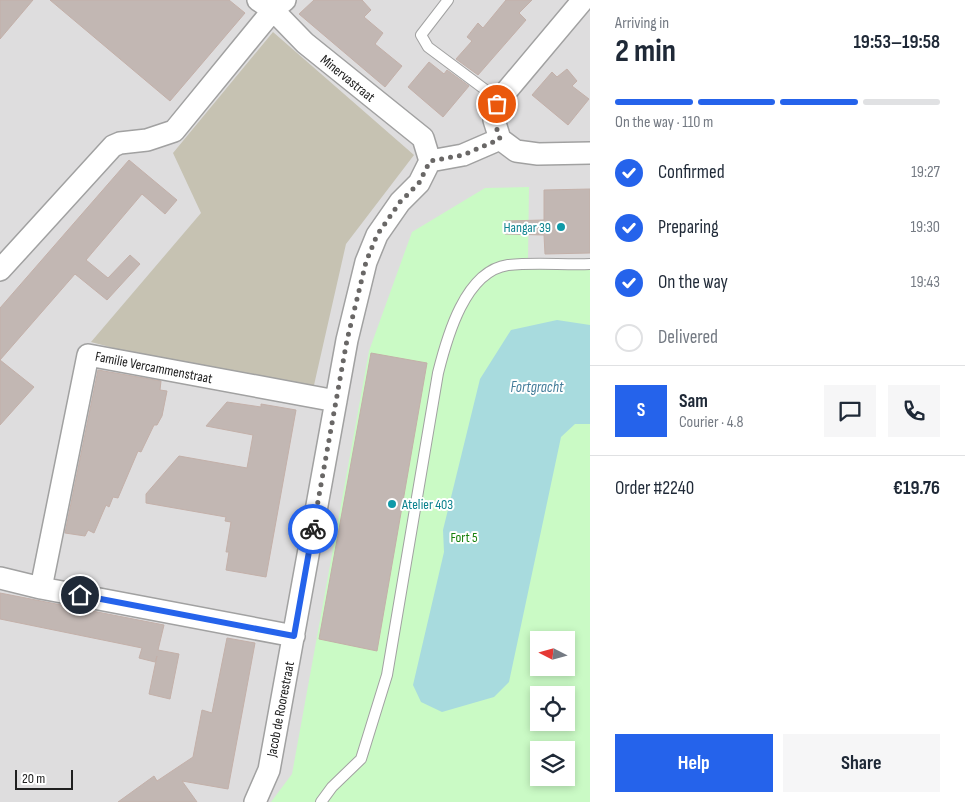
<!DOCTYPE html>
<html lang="en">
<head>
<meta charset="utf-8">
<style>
  body { margin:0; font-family:"Sofia Sans Condensed",sans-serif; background:#f6f6f7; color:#1f2937; height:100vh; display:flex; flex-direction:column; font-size:19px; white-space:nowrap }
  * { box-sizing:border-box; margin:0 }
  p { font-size:16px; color:#747a83 }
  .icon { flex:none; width:28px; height:28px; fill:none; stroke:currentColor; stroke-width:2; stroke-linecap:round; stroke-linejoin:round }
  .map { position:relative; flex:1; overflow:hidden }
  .side { display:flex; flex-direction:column; background:#fff; width:375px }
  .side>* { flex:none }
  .needle { width:32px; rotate:276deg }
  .buttons { position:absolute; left:530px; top:631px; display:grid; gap:10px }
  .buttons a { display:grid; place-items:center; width:45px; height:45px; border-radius:0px; background:#fff; box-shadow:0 2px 8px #0003; font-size:25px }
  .scale { position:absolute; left:15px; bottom:12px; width:58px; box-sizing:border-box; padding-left:5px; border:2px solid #202020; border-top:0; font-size:14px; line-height:18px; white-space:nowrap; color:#202020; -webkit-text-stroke:4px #fff; paint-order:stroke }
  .pin { position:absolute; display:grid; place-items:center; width:42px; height:42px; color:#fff; margin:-21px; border:2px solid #fff; border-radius:50%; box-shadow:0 1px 5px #0007 }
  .courier { position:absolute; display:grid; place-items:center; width:50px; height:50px; margin:-25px; border:4px solid #2563eb; border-radius:50%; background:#fff; color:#222; box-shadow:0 1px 6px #0007 }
  .head em { font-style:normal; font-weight:700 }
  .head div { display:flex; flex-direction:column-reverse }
  .head { display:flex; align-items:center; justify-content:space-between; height:85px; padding:0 25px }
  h1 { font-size:32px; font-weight:700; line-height:38px }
  .bar { display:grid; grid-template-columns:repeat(4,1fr); gap:8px 5px; align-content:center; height:60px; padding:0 25px }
  .bar i { height:6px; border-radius:4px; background:#e0e1e3 }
  .bar .selected { background:#2563eb }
  .bar p { grid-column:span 4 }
  .line { display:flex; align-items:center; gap:12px; padding:0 25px; border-top:1px solid #e0e1e3 }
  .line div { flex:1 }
  .round { display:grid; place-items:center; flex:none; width:52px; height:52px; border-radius:0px; background:#f6f6f7 }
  ol { padding:0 25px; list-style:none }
  li { display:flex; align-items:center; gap:15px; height:55px }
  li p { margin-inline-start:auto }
  li .icon { padding:5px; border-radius:50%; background:#2563eb; color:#fff; stroke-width:4 }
  li:last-child { color:#747a83 }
  li i { width:28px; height:28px; border:2px solid #e0e1e3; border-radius:50% }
  .primary-button { display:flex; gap:10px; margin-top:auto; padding:10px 25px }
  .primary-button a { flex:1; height:58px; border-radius:0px; background:#2563eb; color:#fff; font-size:20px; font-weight:700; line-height:58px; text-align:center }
  .primary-button a+a { background:#f6f6f7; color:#1f2937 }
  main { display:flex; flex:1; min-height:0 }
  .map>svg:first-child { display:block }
</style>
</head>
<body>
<main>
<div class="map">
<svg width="590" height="802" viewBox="0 0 590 802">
  <rect width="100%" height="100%" fill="#f1ece7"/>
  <!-- residential -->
  <path fill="#deddde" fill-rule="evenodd" d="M0,0H590V802H0ZM539,640H566V668H539ZM539,695H566V722H539ZM539,750H566V778H539Z"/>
  <!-- construction -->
  <path fill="#c6c2b2" d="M273,32L414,155L346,244L312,394L241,382L91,342L201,213L173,153Z"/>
  <!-- park -->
  <path fill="#cafac5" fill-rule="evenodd" d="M529,187L528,260H590V802H271L292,774L369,351L412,232L485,188ZM539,640H566V668H539ZM539,695H566V722H539ZM539,750H566V778H539Z"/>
  <!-- water -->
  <path fill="#a8dbde" d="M557,320L590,325V424H575L561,437L509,682L494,697L442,712L421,702L413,685L444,552L443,530L480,379L511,330Z"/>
  <!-- building -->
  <path fill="#c2b7b3" stroke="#c3b0a9" d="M0,0H33L0,39Z
    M50,0H229L245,13L170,101Z
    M314,0H362L371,10L364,17L383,33L375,44L402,66L385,87L299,14Z
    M506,0H532L519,13L526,20L478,75L456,59L472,41L467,37L478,23L483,28Z
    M429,62L444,74L447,70L469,86L443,117L408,87Z
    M567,69L577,81L572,86L589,99L568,125L532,95L552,72L557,77Z
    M129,160L177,200L165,214L142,194L86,260L108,278L130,255L140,264L107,300L75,274L0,360L34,387L0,425V308Z
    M590,189V253L545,254L544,235L505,234V221L544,220V190Z
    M371,353L427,363L377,651L319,639Z
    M98,370L161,381L160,390L167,391L162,416L157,425H154L141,452L138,451L118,498L113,497L109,507L106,505L94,533L88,530L85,536L65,533Z
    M227,402L261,407V404L296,410L266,577L226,570L229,552H226L231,522L225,521L226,517L146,503V494L179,456L247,468L253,435L206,426Z
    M0,593L164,625L158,650L179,654L170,699L149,694L157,656L155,662L139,658L142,648L0,619Z
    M227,638L255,643L228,789L182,781L197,802H118L154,776L157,781L193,757L202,710L212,713Z"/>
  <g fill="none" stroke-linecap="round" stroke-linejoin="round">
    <!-- service casing -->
    <g stroke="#a1a1a1" stroke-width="12">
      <path id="service" d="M448,0L421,35L428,47L499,100
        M321,802L332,787L361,759L387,675L438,373C447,337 465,271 508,265C535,262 563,265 590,264"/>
    </g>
    <!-- minor casing -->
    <g stroke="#a1a1a1" stroke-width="24">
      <path id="minor" d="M258,0L273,10L305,43L423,138L430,161
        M500,139L494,120L499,100L583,0
        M500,139L516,151L538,154L590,153
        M430,161L463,155L500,139
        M0,270L113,146L120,143L147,140L174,131L273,10L285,0
        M0,578L41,588L294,636
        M41,588L88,355L336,401
        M255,802L269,770L347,340L366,262L377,235L400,202L419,183L430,161"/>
    </g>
    <!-- service -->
    <use href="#service" stroke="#fff" stroke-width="10"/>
    <!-- minor -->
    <use href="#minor" stroke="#fff" stroke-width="21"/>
  </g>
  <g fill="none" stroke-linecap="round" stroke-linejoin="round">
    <!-- done -->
    <path stroke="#696766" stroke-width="5" stroke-dasharray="0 9" d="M313,529L347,340L366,262L377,235L400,202L419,183L430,161L463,155L500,139L494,120L497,104"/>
    <!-- route -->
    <path stroke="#2563eb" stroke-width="6" d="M80,595L294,636L313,529"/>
  </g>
  <!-- markers -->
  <g fill="#0f9aa8" stroke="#fff" stroke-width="2">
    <circle cx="561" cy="227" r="5"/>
    <circle cx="392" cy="504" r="5"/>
  </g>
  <g text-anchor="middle" stroke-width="4" stroke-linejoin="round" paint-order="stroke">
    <!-- street labels -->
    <g font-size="14" fill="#202020" stroke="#fff">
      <text transform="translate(348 78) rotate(39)" y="5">Minervastraat</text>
      <text transform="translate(154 367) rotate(11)" y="5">Familie Vercammenstraat</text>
      <text transform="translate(280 709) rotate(-79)" y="5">Jacob de Roorestraat</text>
    </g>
    <!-- culture labels -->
    <g font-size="14" fill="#0d838f" stroke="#fff" text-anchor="end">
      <text x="551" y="232">Hangar 39</text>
      <text x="402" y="509" text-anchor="start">Atelier 403</text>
    </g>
    <!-- park labels -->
    <g font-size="14" fill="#16810c" stroke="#fff">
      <text x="464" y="542">Fort 5</text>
    </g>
    <!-- water labels -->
    <g font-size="15" font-style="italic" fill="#437c99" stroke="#fff">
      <text x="537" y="392">Fortgracht</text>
    </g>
  </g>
</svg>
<div class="buttons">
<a><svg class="needle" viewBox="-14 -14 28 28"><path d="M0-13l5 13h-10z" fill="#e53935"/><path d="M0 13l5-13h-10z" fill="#747a83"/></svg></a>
<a><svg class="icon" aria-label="locate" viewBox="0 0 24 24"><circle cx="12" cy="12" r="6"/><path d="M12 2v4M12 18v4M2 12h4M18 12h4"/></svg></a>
<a><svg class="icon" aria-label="layers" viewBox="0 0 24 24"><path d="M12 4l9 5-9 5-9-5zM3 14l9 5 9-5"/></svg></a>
</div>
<div class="scale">20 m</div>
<div class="pin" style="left:497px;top:104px;background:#ea580c"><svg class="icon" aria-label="bag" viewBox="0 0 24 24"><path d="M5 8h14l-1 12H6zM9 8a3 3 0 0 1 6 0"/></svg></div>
<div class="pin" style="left:80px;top:595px;background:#1f2937"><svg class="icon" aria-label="home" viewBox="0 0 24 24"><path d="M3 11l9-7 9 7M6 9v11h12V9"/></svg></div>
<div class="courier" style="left:313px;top:529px"><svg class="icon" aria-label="bike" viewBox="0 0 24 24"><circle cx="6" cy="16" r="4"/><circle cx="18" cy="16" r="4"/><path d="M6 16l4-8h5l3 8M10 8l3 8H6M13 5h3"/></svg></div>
</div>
<section class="side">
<div class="head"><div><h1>2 min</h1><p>Arriving in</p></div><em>19:53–19:58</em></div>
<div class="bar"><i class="selected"></i><i class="selected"></i><i class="selected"></i><i></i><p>On the way · 110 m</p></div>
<ol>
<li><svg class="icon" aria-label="check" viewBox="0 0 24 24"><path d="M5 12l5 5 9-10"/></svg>Confirmed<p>19:27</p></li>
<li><svg class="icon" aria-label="check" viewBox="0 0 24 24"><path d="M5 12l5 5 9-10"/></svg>Preparing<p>19:30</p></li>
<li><svg class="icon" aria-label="check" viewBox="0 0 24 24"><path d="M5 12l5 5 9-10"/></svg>On the way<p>19:43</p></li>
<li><i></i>Delivered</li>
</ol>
<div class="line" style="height:90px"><b class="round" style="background:#2563eb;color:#fff">S</b><div><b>Sam</b><p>Courier · 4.8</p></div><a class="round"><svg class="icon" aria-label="chat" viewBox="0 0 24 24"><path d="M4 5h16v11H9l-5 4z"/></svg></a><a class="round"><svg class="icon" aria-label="phone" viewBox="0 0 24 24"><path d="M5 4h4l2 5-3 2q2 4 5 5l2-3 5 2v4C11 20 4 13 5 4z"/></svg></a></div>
<div class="line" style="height:65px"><div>Order #2240</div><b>€19.76</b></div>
<div class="primary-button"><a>Help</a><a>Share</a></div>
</section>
</main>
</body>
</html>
